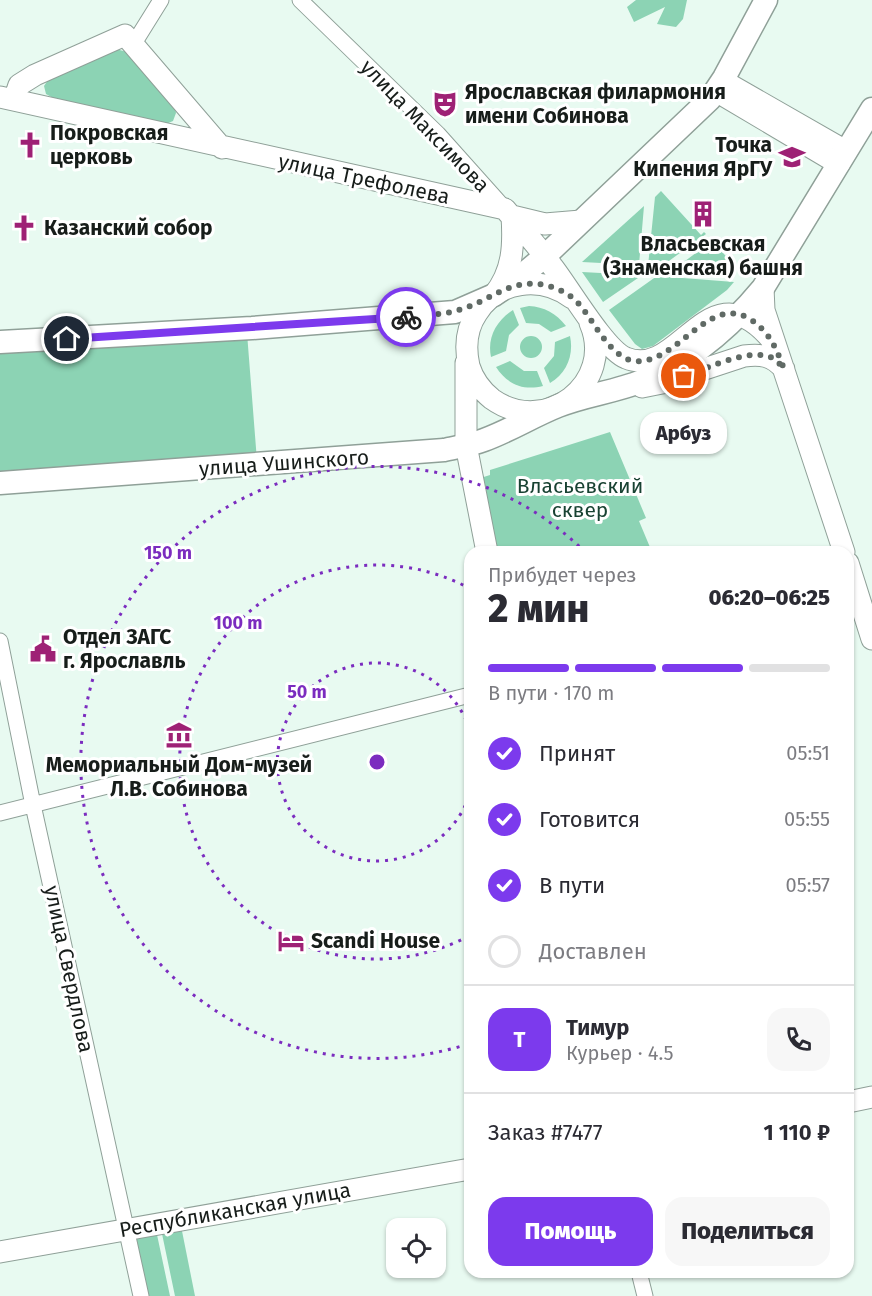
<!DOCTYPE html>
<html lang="ru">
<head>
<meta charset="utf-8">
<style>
  body { margin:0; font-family:"Fira Sans",sans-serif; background:#f7f7f7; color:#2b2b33; height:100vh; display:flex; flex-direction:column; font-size:22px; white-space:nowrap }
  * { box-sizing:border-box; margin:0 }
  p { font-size:20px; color:#7c7c81 }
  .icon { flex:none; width:33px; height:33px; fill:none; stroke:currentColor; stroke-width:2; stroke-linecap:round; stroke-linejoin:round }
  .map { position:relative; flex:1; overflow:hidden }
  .details { position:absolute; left:464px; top:546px; width:390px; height:732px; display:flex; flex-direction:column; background:#fff; border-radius:18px; box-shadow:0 2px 4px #0004 }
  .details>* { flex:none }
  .controls { position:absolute; left:386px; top:1218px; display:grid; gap:12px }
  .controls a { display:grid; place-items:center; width:60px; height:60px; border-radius:12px; background:#fff; box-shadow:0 2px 4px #0004; font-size:30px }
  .pin { position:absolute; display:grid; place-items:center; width:51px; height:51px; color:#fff; margin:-26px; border:3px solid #fff; border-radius:50%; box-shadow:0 2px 6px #0007 }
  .courier { position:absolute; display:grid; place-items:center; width:60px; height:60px; margin:-30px; border:4px solid #7c3aed; border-radius:50%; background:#fff; color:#222; box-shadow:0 2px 8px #0007 }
  .bubble { position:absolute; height:42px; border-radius:18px; background:#fff; box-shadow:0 2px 4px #0004; font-size:20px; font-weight:800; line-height:42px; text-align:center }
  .summary em { font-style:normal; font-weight:800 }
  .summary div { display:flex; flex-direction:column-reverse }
  .summary { display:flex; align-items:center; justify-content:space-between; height:102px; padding:0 24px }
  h1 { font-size:39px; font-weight:800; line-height:45px }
  .bar { display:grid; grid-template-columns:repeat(4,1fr); gap:9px 6px; align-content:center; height:72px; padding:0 24px }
  .bar i { height:8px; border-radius:4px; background:#e1e1e2 }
  .bar .selected { background:#7c3aed }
  .bar p { grid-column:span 4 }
  .line { display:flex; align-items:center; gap:15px; padding:0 24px; border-top:2px solid #e1e1e2 }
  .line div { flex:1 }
  .round { display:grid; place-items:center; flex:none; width:63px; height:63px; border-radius:18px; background:#f7f7f7 }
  ol { padding:0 24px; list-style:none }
  li { display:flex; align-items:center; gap:18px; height:66px }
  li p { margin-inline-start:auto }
  li .icon { padding:6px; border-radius:50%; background:#7c3aed; color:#fff; stroke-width:4 }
  li:last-child { color:#7c7c81 }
  li i { width:33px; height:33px; border:3px solid #e1e1e2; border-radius:50% }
  .button { display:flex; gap:12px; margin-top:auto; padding:12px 24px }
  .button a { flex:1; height:69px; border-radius:18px; background:#7c3aed; color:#fff; font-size:24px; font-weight:800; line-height:69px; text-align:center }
  .button a+a { background:#f7f7f7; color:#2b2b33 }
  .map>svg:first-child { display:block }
</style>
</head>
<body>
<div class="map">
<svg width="872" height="1296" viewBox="0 0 872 1296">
  <rect width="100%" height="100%" fill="#e8faf1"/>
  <!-- green -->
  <path fill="#8cd3b4" d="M636,0H687L683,19L676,27L657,24L665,7L634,22L627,7Z
    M116,49L127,52L175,108L176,113L173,121L166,124L53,98L46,94L44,86L48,80Z
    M661,191L701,235L704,232L706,234L662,266H648L655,197Z
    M644,206L639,265L582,262Z
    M712,241L735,266V272L677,267Z
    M582,272L638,275V278L603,302Z
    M657,276L734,282L727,290L653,346L642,349L635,344L609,310Z
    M529,306C544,307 556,313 566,326L551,332L539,324L526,323L520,308Z
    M513,310L519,325L509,335L506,351L491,357C487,338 496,321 513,310Z
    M247,333L257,461L0,476V344Z
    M570,336C574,355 567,373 550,383L544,368L554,356L555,342Z
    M520 347a11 11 0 1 1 22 0a11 11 0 1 1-22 0Z
    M510,361L524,371H537L543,386C523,391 507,384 496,367Z
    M610,432L646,518L639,521L652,552H490L474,480L490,475V470Z
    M181,1226L195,1296H175L161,1229Z
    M156,1230L170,1296H146L133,1233Z"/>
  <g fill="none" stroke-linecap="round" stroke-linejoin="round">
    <!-- street casing -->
    <g stroke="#8fa098" stroke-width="17">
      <path id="street" d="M300,0L438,134L505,209
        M133,45L161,0
        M724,78L848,149
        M0,641L33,805L141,1296
        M0,813L470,695
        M639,1272L645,1296"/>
    </g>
    <!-- secondary casing -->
    <g stroke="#8fa098" stroke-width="23">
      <path id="secondary" d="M716,91L839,164
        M0,97L505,209C521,228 538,246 552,266C568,286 605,350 626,358C681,381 709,260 775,344
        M14,100L19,85L35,75L125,35L222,148
        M512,216L545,224L581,221
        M763,288L764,310L844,552
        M494,295C513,271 514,246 512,216
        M572,298C541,275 498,280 477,313C466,329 465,348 469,366C473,379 482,391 492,399C545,437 616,383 590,323
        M466,363V445L487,552
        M642,387L662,383L744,356C761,354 772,355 784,369
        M848,563L872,639
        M848,1102L872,1097
        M0,1252L470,1169"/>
    </g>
    <!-- primary casing -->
    <g stroke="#8fa098" stroke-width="25">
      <path id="primary" d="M0,342L252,328L455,312L494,295L520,277L545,256L710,99L724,78L766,0
        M0,483L444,450C457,447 471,445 484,440C509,431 533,416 558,406C585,395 615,392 642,381C690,362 730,328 763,288L872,109"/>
    </g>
    <!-- street -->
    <use href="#street" stroke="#fff" stroke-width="15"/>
    <!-- secondary -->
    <use href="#secondary" stroke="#fff" stroke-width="21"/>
    <!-- primary -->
    <use href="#primary" stroke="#fff" stroke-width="22"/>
  </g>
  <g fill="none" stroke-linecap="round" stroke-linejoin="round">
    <!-- done -->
    <path stroke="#606a65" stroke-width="6" stroke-dasharray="0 10.8" d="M406,317C425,315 446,315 465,308C489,300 510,281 537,284C551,285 568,292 578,303C594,320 609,357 634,361C676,366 707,295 748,318C769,330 776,348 784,369C780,364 776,359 770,357C748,348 706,369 684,376"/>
    <!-- route -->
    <path stroke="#7c3aed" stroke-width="8" d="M67,339L406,317"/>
  </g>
  <!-- distance rings -->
  <g fill="none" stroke="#7b2cbf" stroke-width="3" stroke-dasharray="3 6">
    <path d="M469 797A99 99 0 1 1 469 727"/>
    <path d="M469 936A197 197 0 1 1 469 588"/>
    <path d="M468 1044A296 296 0 1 1 584 551"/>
  </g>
  <!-- icons -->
  <defs>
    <g id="theatre-bare" transform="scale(2.07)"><path d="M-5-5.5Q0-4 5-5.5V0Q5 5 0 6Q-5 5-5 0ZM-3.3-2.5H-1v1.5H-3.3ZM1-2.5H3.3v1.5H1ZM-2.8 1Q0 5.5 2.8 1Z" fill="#9e2175" stroke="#fff" stroke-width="2.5" paint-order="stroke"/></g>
    <g id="church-bare" transform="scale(2.07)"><path d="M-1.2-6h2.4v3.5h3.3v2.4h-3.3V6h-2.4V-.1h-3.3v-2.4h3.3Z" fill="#9e2175" stroke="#fff" stroke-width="2.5" paint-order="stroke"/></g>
    <g id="university-bare" transform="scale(2.07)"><path d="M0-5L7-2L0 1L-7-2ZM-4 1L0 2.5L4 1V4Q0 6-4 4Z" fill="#9e2175" stroke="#fff" stroke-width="2.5" paint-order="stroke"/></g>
    <g id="building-bare" transform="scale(2.07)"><path d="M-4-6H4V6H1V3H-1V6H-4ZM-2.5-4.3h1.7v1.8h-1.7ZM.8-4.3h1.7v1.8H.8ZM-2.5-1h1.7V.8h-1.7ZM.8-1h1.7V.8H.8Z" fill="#9e2175" stroke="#fff" stroke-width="2.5" paint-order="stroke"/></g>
    <g id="civic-bare" transform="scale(2.07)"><path d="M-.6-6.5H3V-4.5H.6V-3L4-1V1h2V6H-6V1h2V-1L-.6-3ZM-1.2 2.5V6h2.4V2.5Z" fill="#9e2175" stroke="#fff" stroke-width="2.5" paint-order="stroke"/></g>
    <g id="museum-bare" transform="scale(2.07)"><path d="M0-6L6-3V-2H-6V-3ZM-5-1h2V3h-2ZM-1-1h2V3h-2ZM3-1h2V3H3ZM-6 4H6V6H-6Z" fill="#9e2175" stroke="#fff" stroke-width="2.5" paint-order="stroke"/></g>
    <g id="hotel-bare" transform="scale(2.07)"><path d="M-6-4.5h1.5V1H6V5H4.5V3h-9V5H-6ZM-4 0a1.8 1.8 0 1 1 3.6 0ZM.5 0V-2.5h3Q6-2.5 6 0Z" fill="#9e2175" stroke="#fff" stroke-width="2.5" paint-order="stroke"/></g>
  </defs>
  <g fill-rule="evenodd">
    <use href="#theatre-bare" x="445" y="104"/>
    <use href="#church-bare" x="30" y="145"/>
    <use href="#university-bare" x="792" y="157"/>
    <use href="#building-bare" x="703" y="214"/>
    <use href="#church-bare" x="24" y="228"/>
    <use href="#civic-bare" x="43" y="649"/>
    <use href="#museum-bare" x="179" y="735"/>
    <use href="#hotel-bare" x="291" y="941"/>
  </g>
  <g text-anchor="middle" stroke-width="6" stroke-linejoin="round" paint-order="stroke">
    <!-- poi labels -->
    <g font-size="21" font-weight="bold" fill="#171d1a" stroke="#fff" text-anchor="start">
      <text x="465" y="99">Ярославская филармония<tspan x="465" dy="24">имени Собинова</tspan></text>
      <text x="50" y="140">Покровская<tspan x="50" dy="24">церковь</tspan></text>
      <text x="772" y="152" text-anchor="end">Точка<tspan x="772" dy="24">Кипения ЯрГУ</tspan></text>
      <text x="44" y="235">Казанский собор</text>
      <text x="703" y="251" text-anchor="middle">Власьевская<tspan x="703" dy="24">(Знаменская) башня</tspan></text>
      <text x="63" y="644">Отдел ЗАГС<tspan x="63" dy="24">г. Ярославль</tspan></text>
      <text x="179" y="772" text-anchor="middle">Мемориальный Дом-музей<tspan x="179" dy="24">Л.В. Собинова</tspan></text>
      <text x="311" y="948">Scandi House</text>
    </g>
    <!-- street labels -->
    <g font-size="21" fill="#171d1a" stroke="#fff">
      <text transform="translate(425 126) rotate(46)" y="7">улица Максимова</text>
      <text transform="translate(364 179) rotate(12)" y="7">улица Трефолева</text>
      <text transform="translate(284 463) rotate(-4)" y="7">улица Ушинского</text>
      <text transform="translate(69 969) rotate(78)" y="7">улица Свердлова</text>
      <text transform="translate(235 1210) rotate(-10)" y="7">Республиканская улица</text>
    </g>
    <!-- park labels -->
    <g font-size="21" fill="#184232" stroke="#fff">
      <text x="580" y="493">Власьевский<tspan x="580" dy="24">сквер</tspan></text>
    </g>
  </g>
  <circle cx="377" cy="762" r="9" fill="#7b2cbf" stroke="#fff" stroke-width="3"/>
  <g font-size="18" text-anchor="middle" font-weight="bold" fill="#7b2cbf" stroke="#fff" stroke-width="6" stroke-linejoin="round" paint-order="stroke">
    <text x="168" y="559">150 m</text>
    <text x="238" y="629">100 m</text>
    <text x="307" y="698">50 m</text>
  </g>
</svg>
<div class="controls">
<a><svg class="icon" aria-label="locate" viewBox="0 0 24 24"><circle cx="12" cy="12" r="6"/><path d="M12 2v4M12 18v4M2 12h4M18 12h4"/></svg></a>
</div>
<div class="pin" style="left:684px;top:376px;background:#ea580c"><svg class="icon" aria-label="bag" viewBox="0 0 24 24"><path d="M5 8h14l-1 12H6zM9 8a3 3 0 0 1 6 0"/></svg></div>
<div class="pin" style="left:67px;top:339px;background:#1f2937"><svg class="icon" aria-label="home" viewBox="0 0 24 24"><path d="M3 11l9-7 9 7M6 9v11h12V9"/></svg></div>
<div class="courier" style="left:406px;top:317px"><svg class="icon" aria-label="bike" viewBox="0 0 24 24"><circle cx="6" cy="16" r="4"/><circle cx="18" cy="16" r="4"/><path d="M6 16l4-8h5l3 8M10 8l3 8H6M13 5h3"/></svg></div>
<div class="bubble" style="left:640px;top:412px;width:87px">Арбуз</div>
<section class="details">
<div class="summary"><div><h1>2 мин</h1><p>Прибудет через</p></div><em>06:20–06:25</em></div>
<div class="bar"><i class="selected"></i><i class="selected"></i><i class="selected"></i><i></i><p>В пути · 170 m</p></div>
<ol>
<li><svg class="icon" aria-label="check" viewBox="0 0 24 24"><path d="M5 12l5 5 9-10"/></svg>Принят<p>05:51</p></li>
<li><svg class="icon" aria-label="check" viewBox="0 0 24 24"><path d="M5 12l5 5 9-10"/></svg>Готовится<p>05:55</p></li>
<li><svg class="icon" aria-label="check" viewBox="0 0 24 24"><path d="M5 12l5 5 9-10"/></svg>В пути<p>05:57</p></li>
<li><i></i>Доставлен</li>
</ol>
<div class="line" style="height:108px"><b class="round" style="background:#7c3aed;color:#fff">Т</b><div><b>Тимур</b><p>Курьер · 4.5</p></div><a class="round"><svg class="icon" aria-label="phone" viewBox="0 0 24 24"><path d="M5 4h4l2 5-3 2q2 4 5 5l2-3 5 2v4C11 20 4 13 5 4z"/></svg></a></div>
<div class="line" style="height:78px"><div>Заказ #7477</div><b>1 110 ₽</b></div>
<div class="button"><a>Помощь</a><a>Поделиться</a></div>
</section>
</div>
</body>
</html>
